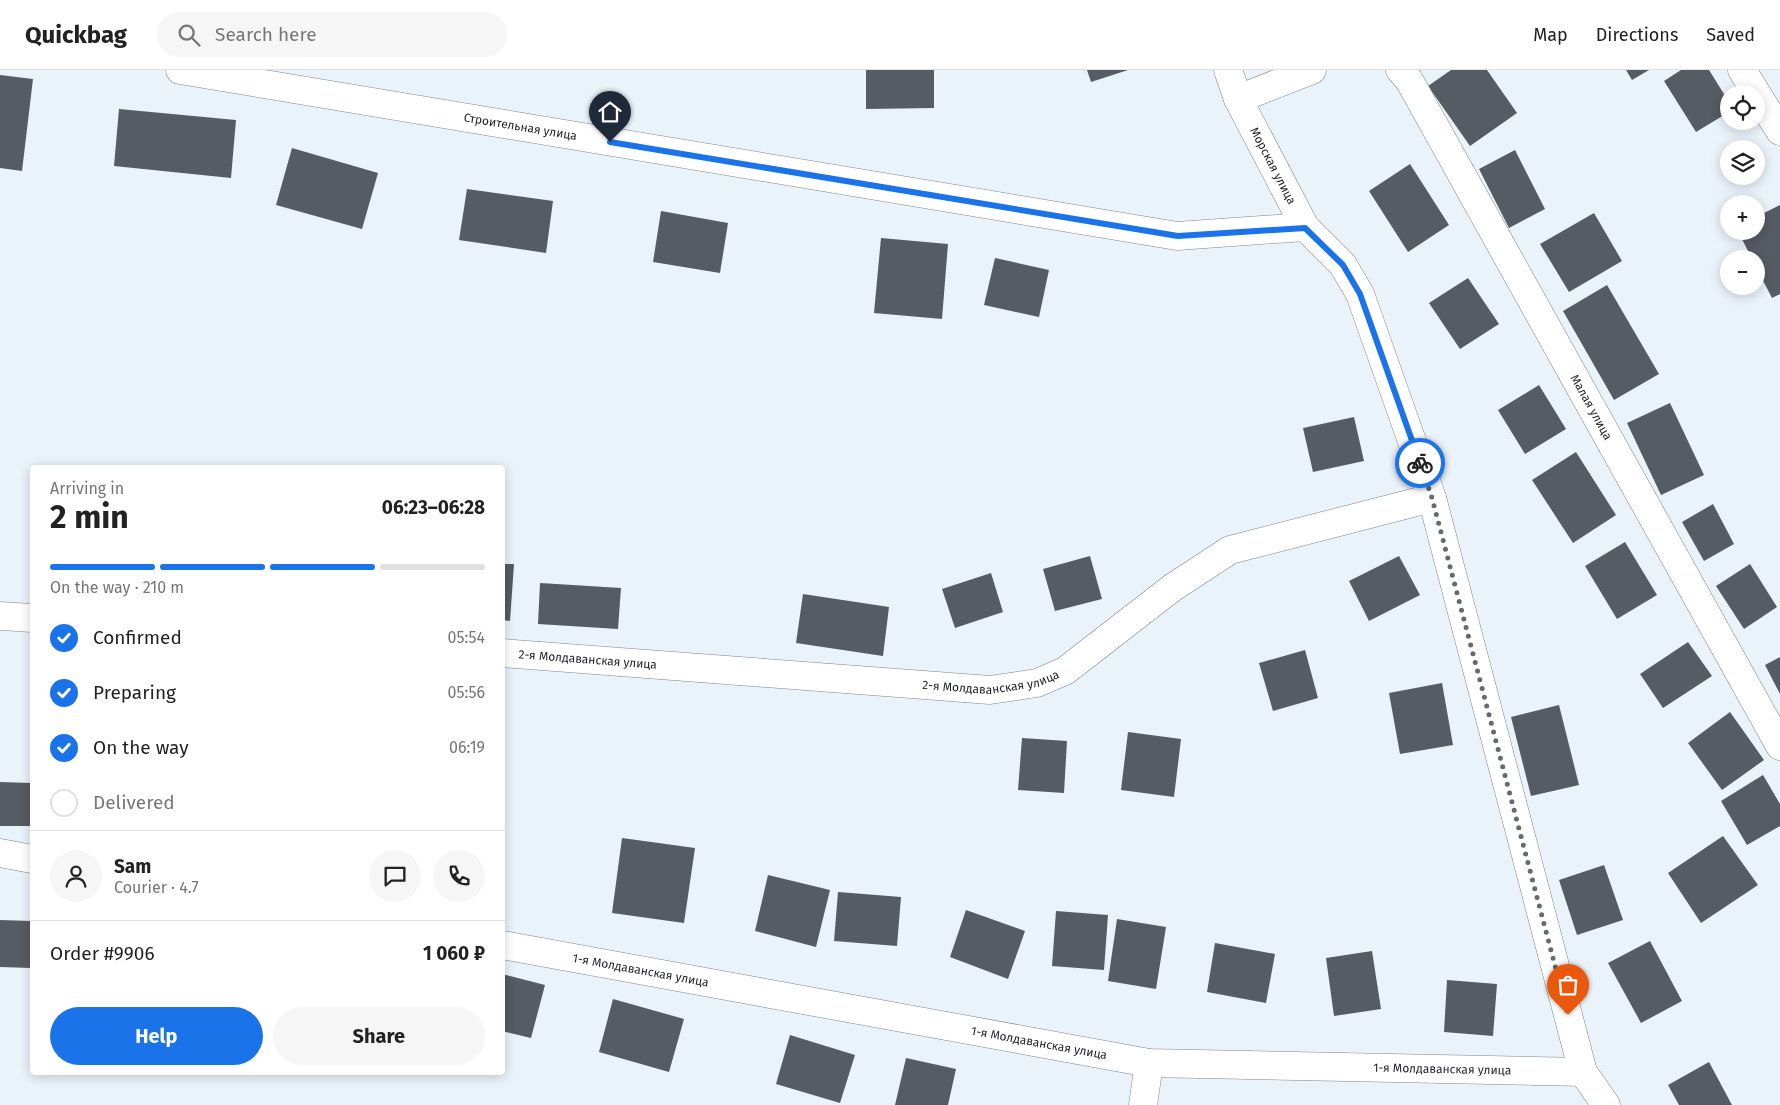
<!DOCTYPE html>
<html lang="en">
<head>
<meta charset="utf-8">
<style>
  body { margin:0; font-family:"Fira Sans",sans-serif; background:#f6f6f6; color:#222; height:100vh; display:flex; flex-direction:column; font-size:19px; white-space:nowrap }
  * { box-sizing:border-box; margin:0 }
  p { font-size:16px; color:#767676 }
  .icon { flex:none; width:28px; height:28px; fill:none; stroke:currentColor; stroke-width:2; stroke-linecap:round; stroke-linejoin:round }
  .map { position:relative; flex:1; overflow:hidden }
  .details { position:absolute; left:30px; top:395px; width:475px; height:610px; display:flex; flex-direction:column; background:#fff; border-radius:5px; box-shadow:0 2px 12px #0003 }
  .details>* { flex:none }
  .controls { position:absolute; left:1720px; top:15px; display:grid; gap:10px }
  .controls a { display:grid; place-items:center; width:45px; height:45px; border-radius:50%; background:#fff; box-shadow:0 2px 12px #0003; font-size:25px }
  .pin { position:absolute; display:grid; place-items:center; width:42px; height:42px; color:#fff; margin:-51px -21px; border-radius:50% 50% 50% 0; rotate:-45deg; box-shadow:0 0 5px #0007 }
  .pin .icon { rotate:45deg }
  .courier { position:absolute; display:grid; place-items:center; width:50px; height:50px; margin:-25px; border:4px solid #1a73e8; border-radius:50%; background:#fff; color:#222; box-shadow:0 1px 6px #0007 }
  .summary em { font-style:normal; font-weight:700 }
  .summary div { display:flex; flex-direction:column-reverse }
  .summary { display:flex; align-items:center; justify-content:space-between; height:85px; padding:0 20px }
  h1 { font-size:32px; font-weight:700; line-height:38px }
  .bar { display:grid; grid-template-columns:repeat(4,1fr); gap:8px 5px; align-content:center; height:60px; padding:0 20px }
  .bar i { height:6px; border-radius:4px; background:#e0e0e0 }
  .bar .selected { background:#1a73e8 }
  .bar p { grid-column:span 4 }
  .line { display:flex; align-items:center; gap:12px; padding:0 20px; border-top:1px solid #e0e0e0 }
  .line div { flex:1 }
  .round { display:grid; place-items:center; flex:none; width:52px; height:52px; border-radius:26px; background:#f6f6f6 }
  ol { padding:0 20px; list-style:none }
  li { display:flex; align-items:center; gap:15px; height:55px }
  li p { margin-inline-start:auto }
  li .icon { padding:5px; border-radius:50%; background:#1a73e8; color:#fff; stroke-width:4 }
  li:last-child { color:#767676 }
  li i { width:28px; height:28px; border:2px solid #e0e0e0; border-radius:50% }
  .button { display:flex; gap:10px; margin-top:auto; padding:10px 20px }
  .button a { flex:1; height:58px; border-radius:30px; background:#1a73e8; color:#fff; font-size:20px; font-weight:700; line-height:58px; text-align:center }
  .button a+a { background:#f6f6f6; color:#222 }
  header { display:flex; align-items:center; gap:30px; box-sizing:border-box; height:70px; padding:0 25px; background:#fff; border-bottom:1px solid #e0e0e0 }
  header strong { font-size:24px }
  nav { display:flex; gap:28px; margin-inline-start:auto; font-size:18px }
  .search { width:350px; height:45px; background:#f6f6f6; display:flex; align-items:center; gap:12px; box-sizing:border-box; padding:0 18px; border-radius:28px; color:#767676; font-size:19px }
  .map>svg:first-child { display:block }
</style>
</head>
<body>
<header>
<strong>Quickbag</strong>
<div class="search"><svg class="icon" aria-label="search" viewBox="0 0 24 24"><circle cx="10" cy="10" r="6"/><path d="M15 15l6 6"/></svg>Search here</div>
<nav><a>Map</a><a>Directions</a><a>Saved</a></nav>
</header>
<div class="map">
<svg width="1780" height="1035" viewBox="0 0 1780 1035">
  <rect width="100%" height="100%" fill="#eaf2fa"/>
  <!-- building -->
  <path fill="#565c63" d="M866,0H934V38L866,39Z
    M1087,0H1128L1091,12Z
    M1451,0H1487L1517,43L1470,76L1428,16Z
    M1626,0H1649L1632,10Z
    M1681,0H1709L1729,32V42L1696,62L1664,11Z
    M0,5L33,9L22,101L0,98Z
    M119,39L236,50L231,108L114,96Z
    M292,78L378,103L362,159L276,135Z
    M1515,80L1545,139L1509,158L1479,99Z
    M1410,94L1449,155L1408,182L1369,121Z
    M467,119L553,131L546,183L459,170Z
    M1780,135V224L1772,228L1756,197V189H1752L1738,161H1756V147Z
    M661,141L728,153L720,203L653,192Z
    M1594,143L1622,191L1569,222L1540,174Z
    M881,168L948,174L942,249L874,243Z
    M995,188L1049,200L1039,247L984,235Z
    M1468,208L1499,254L1460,279L1429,233Z
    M1607,215L1659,304L1614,330L1563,241Z
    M1539,315L1566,359L1525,384L1498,340Z
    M1670,333L1704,405L1661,425L1627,353Z
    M1354,347L1364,391L1313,402L1303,358Z
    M1576,382L1616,445L1573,473L1532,410Z
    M1713,434L1734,474L1704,491L1682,452Z
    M1625,472L1657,525L1617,549L1585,496Z
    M1090,486L1102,529L1055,541L1043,499Z
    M1399,486L1420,525L1369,551L1349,511Z
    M502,494H514L510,551L502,550Z
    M1750,494L1777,537L1744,559L1716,516Z
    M991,503L1003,542L955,558L942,519Z
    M540,513L621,518L618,559L538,554Z
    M803,524L889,537L883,586L796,573Z
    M1688,572L1712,606L1663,638L1640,604Z
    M1305,580L1318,628L1273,641L1259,593Z
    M1780,587V624L1765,595Z
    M1442,613L1453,675L1400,684L1389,623Z
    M1559,635L1579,715L1531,726L1511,647Z
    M1730,642L1764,690L1722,720L1688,673Z
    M1128,662L1181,669L1174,727L1121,720Z
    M1022,668L1067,671L1064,723L1018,720Z
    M1763,705L1780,734V756L1747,775L1721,731Z
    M0,712L32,713V756H0Z
    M1723,766L1758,815L1701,853L1668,803Z
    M622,768L695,778L684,853L612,843Z
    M1604,795L1623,850L1577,865L1559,810Z
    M768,805L830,820L816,877L755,861Z
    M838,822L901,827L897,876L834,871Z
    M966,840L1025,861L1008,909L950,887Z
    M1056,841L1108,845L1104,900L1052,896Z
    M1117,849L1166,857L1156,919L1108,911Z
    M0,850L32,851V898L0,897Z
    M1650,871L1682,931L1641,953L1608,893Z
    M1215,873L1275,884L1266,933L1207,922Z
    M1372,881L1381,939L1334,946L1326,888Z
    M502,904L545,915L531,968L502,961Z
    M1447,910L1497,914L1493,966L1444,962Z
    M613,929L684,949L669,1002L599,982Z
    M790,965L855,985L840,1033L776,1014Z
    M906,988L956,999L948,1035H895Z
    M1709,992L1732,1035H1679L1668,1015Z"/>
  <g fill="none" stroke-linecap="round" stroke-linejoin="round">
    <!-- minor casing -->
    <g stroke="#7f868d" stroke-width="29">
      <g id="minor">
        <path id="s1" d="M180,0L1177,166L1305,157"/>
        <path id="s2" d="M1228,0L1238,29L1305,157L1343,195L1360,224L1432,428L1583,1002L1606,1035"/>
        <path id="s3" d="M1400,0L1409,10L1780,676"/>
        <path d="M1742,0L1780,61"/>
        <path d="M1238,29L1312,0"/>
        <path d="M0,546L32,548"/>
        <path id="s4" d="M502,583L990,620L1037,613L1065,601L1172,518L1230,480L1432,428"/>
        <path d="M0,783L32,789"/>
        <path id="s5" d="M502,875L1149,993L1583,1002"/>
        <path d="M1143,1035L1149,993"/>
      </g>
    </g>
    <!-- minor -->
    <use href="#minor" stroke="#fff" stroke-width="28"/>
  </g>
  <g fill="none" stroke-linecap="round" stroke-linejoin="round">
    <!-- done -->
    <path stroke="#656a6f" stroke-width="5" stroke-dasharray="0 9" d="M1420,393L1432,428L1568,945"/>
    <!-- route -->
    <path stroke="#1a73e8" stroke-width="6" d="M610,72L1178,166L1305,158L1343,195L1360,224L1420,393"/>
  </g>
  <g text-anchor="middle" stroke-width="5" stroke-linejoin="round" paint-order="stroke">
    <!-- street labels -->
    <g font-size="12" fill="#1e2124" stroke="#eaf2fa">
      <text dy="4" stroke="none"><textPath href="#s1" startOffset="345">Строительная улица</textPath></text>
      <text dy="4" stroke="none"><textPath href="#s2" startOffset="106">Морская улица</textPath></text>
      <text dy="4" stroke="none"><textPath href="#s3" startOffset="388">Малая улица</textPath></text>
      <text dy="4" stroke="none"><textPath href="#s4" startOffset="86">2-я Молдаванская улица</textPath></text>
      <text dy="4" stroke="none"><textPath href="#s4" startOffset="491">2-я Молдаванская улица</textPath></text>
      <text dy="4" stroke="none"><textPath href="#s5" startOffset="141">1-я Молдаванская улица</textPath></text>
      <text dy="4" stroke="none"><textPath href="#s5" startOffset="546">1-я Молдаванская улица</textPath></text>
      <text dy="4" stroke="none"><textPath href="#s5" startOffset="951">1-я Молдаванская улица</textPath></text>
    </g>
  </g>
</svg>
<div class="controls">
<a><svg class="icon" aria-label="locate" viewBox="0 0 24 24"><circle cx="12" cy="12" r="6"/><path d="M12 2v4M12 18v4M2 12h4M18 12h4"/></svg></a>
<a><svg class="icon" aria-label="layers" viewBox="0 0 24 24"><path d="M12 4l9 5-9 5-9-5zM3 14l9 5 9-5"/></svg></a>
<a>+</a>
<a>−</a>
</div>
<div class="pin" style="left:1568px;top:945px;background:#ea580c"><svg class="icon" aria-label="bag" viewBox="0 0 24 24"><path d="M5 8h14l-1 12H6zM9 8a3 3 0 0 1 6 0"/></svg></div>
<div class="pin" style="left:610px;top:72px;background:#1f2937"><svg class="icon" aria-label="home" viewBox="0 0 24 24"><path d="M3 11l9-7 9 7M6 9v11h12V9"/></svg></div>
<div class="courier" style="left:1420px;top:393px"><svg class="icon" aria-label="bike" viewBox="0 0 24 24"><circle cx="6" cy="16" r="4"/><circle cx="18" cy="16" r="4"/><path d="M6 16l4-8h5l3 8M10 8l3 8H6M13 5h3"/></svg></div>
<section class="details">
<div class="summary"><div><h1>2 min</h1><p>Arriving in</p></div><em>06:23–06:28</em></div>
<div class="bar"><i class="selected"></i><i class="selected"></i><i class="selected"></i><i></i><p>On the way · 210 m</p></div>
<ol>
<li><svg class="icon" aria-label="check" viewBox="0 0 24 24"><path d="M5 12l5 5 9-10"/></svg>Confirmed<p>05:54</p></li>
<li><svg class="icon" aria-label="check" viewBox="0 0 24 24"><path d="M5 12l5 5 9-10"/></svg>Preparing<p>05:56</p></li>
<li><svg class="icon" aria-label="check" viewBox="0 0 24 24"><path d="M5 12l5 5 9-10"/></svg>On the way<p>06:19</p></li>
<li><i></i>Delivered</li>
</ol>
<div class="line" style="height:90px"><a class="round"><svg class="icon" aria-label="person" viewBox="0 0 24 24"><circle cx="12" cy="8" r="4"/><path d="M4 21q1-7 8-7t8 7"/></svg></a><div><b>Sam</b><p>Courier · 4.7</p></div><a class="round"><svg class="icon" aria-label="chat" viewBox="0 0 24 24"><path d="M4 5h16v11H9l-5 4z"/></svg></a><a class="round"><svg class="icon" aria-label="phone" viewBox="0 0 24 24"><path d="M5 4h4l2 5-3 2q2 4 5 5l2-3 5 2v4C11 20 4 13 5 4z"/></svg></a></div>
<div class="line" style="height:65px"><div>Order #9906</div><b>1 060 ₽</b></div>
<div class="button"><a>Help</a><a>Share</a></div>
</section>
</div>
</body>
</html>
